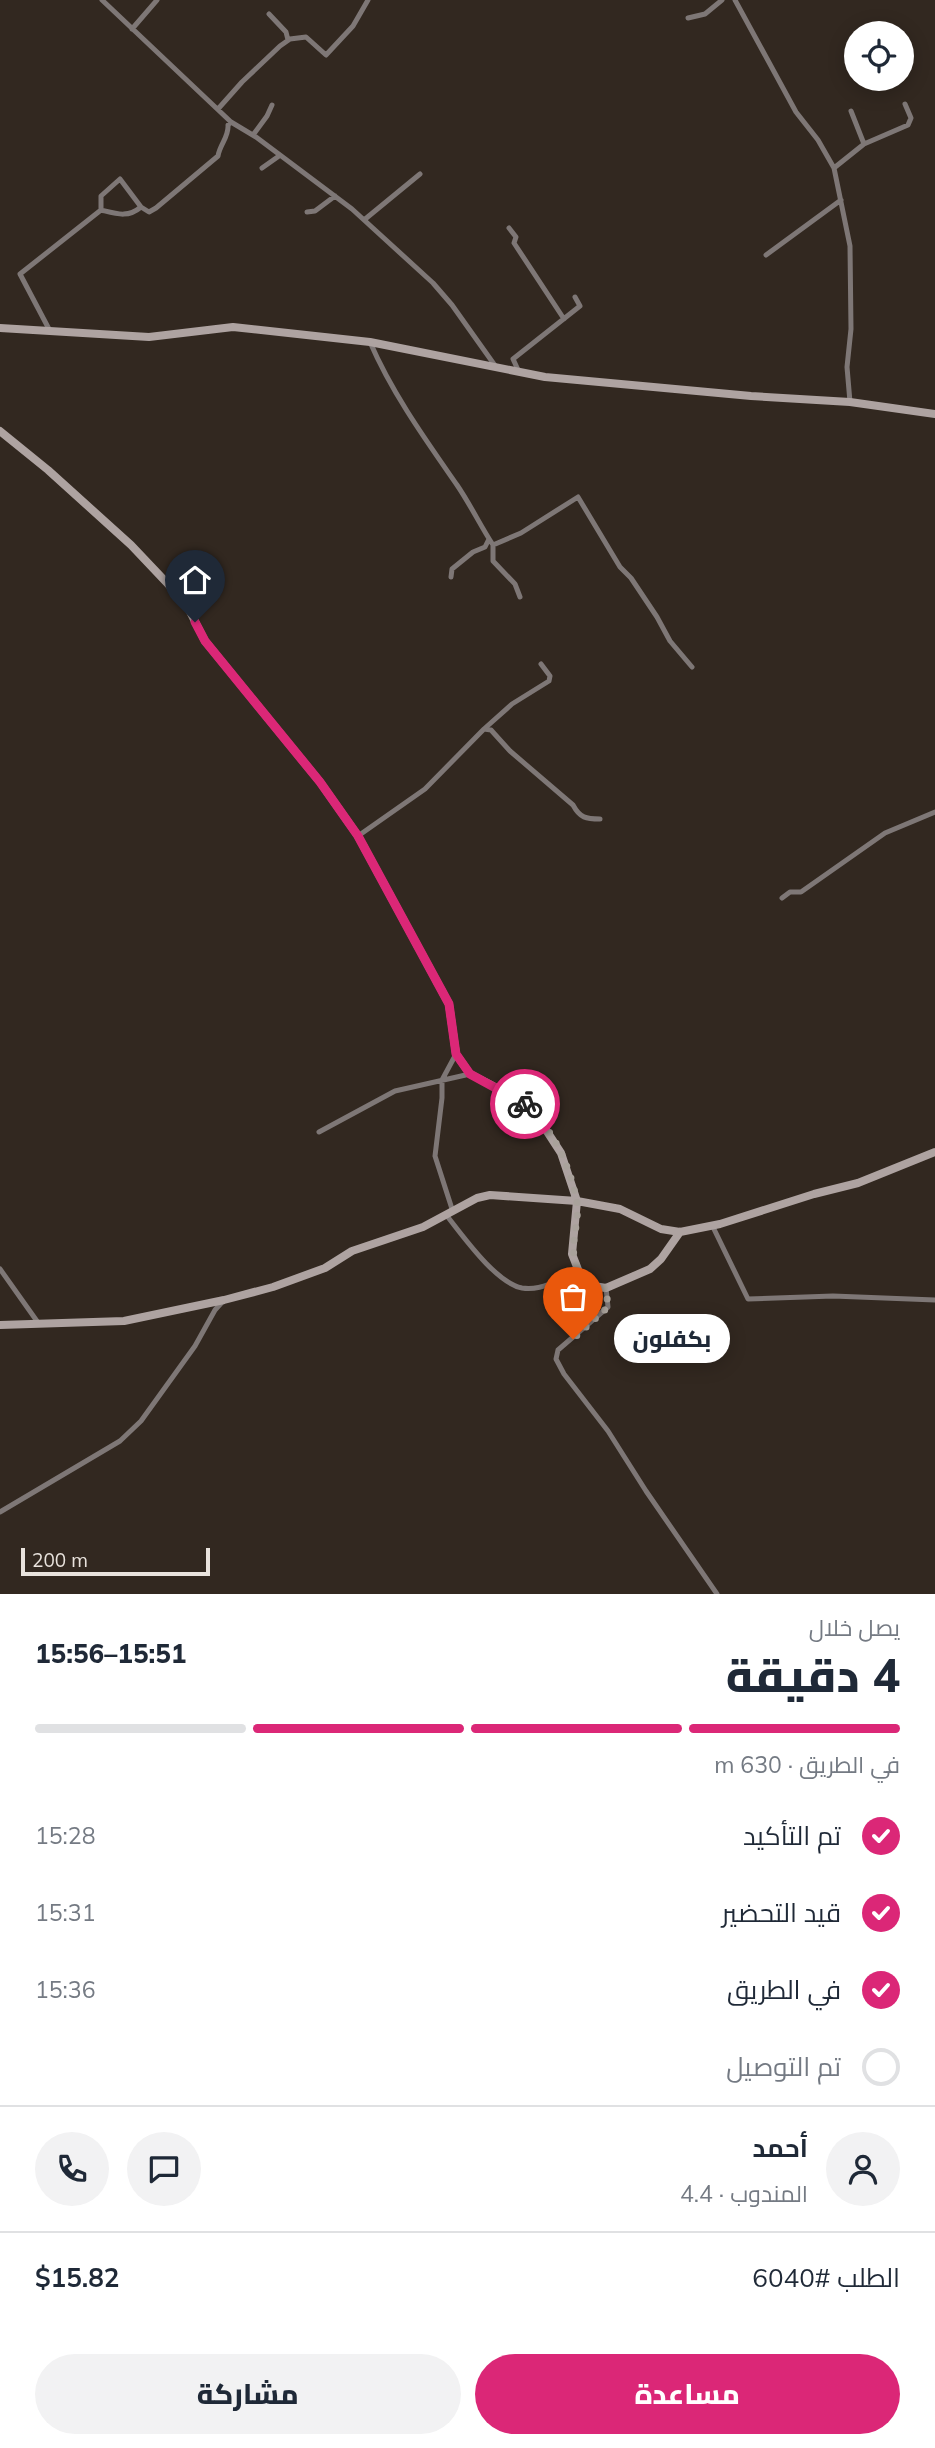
<!DOCTYPE html>
<html lang="ar">
<head>
<meta charset="utf-8">
<style>
  body { margin:0; font-family:Mulish,Cairo,sans-serif; background:#f2f2f3; color:#1f2937; direction:rtl; height:100vh; display:flex; flex-direction:column; font-size:26px; white-space:nowrap }
  * { box-sizing:border-box; margin:0 }
  p { font-size:23px; color:#747a83 }
  .icon { flex:none; width:38px; height:38px; fill:none; stroke:currentColor; stroke-width:2; stroke-linecap:round; stroke-linejoin:round }
  .map { position:relative; height:1594px; overflow:hidden; direction:ltr }
  .details { display:flex; flex-direction:column; background:#fff; flex:1 }
  .details>* { flex:none }
  .buttons { position:absolute; left:844px; top:21px; display:grid; gap:14px }
  .buttons a { display:grid; place-items:center; width:70px; height:70px; border-radius:50%; background:#fff; box-shadow:0 4px 18px #0003; font-size:35px }
  .scale { position:absolute; left:21px; bottom:18px; width:189px; box-sizing:border-box; padding-left:7px; border:4px solid #e9e3dd; border-top:0; font-size:19px; line-height:24px; white-space:nowrap; color:#e9e3dd; -webkit-text-stroke:5px #322820; paint-order:stroke }
  .pin { position:absolute; display:grid; place-items:center; width:60px; height:60px; color:#fff; margin:-72px -30px; border-radius:50% 50% 50% 0; rotate:-45deg; box-shadow:0 0 7px #0007 }
  .pin .icon { rotate:45deg }
  .courier { position:absolute; display:grid; place-items:center; width:70px; height:70px; margin:-35px; border:5px solid #db2777; border-radius:50%; background:#fff; color:#222; box-shadow:0 2px 9px #0007 }
  .bubble { position:absolute; height:49px; border-radius:24px; background:#fff; box-shadow:0 4px 18px #0003; font-size:23px; font-weight:800; line-height:49px; text-align:center; direction:rtl }
  .overview em { font-style:normal; font-weight:800 }
  .overview div { display:flex; flex-direction:column-reverse }
  .overview { display:flex; align-items:center; justify-content:space-between; height:119px; padding:0 35px }
  h1 { font-size:46px; font-weight:800; line-height:52px }
  .bar { display:grid; grid-template-columns:repeat(4,1fr); gap:10px 7px; align-content:center; height:84px; padding:0 35px }
  .bar i { height:9px; border-radius:5px; background:#e0e1e3 }
  .bar .on { background:#db2777 }
  .bar p { grid-column:span 4 }
  .line { display:flex; align-items:center; gap:18px; padding:0 35px; border-top:2px solid #e0e1e3 }
  .line div { flex:1 }
  .round { display:grid; place-items:center; flex:none; width:74px; height:74px; border-radius:37px; background:#f2f2f3 }
  ol { padding:0 35px; list-style:none }
  li { display:flex; align-items:center; gap:21px; height:77px }
  li p { margin-inline-start:auto }
  li .icon { padding:7px; border-radius:50%; background:#db2777; color:#fff; stroke-width:4 }
  li:last-child { color:#747a83 }
  li i { width:38px; height:38px; border:4px solid #e0e1e3; border-radius:50% }
  .primary-button { display:flex; gap:14px; margin-top:auto; padding:14px 35px }
  .primary-button a { flex:1; height:80px; border-radius:42px; background:#db2777; color:#fff; font-size:28px; font-weight:800; line-height:80px; text-align:center }
  .primary-button a+a { background:#f2f2f3; color:#1f2937 }
  .map>svg:first-child { display:block }
</style>
</head>
<body>
<div class="map">
<svg width="935" height="1594" viewBox="0 0 935 1594">
  <rect width="100%" height="100%" fill="#322820"/>
  <g fill="none" stroke-linecap="round" stroke-linejoin="round">
    <!-- street -->
    <path stroke="#7e7776" stroke-width="5" d="M102,0L231,122L256,137L352,209L433,283L452,305L496,367
      M735,0L796,112L818,140L834,168L850,246L851,329L847,367L850,402
      M269,14L286,32L288,40
      M688,18L705,14L722,0
      M132,29L157,0
      M218,109L242,82L280,46L290,39L306,37L326,55L353,26L368,0
      M253,135L267,116L272,105
      M864,144L908,125L911,118L905,104
      M262,168L279,156
      M834,168L864,144L851,111
      M101,210V196L120,179L141,207L149,212L156,208L218,156C220,144 229,137 228,125L231,122
      M307,212L315,211L335,196
      M364,220L420,174
      M509,228L516,237L514,243L564,319
      M766,255L841,200
      M50,331L20,274L101,210C117,214 128,218 141,207
      M370,342C392,393 425,439 457,485C470,504 480,525 493,545L521,533L578,497L620,567L631,578L657,617L670,641L692,667
      M519,372L513,359L580,306L575,297
      M493,545V561L515,584L520,597
      M451,577L452,569L473,552L485,547L489,539
      M484,729L512,704L549,681L550,676L541,664
      M358,836L425,789L484,729L491,730L510,751L573,805C580,818 586,819 600,819
      M782,898L790,892H801L885,833L935,812
      M319,1132L395,1091L470,1074
      M453,1212L435,1156L442,1098V1080L456,1054
      M447,1216C463,1236 496,1283 522,1288C542,1291 564,1278 578,1267
      M712,1225L748,1299L833,1296L935,1300
      M0,1269L39,1324
      M606,1288L608,1307L558,1350L556,1359L564,1374L608,1431L646,1491L717,1594
      M0,1512L120,1441L141,1421L195,1346L215,1310L224,1300"/>
    <!-- secondary -->
    <path stroke="#aea3a1" stroke-width="8" d="M0,328L149,337L233,327L370,342L545,377L751,396L850,402L935,414
      M0,431L48,470L131,545L185,602L205,641L320,782L358,836L449,1004L456,1054L470,1074L520,1100L535,1113L561,1153L577,1201L572,1254L579,1272L594,1286L606,1288L650,1269L661,1259L680,1232
      M0,1325L124,1321L224,1300L273,1287L325,1268L352,1251L423,1227L477,1198L490,1195L577,1201L620,1209L661,1229L680,1232L720,1224L814,1194L858,1183L935,1152"/>
  </g>
  <g fill="none" stroke-linecap="round" stroke-linejoin="round">
    <!-- done -->
    <path stroke="#a9a29b" stroke-width="7" stroke-dasharray="0 12.6" d="M525,1104C552,1128 569,1163 576,1198C583,1227 560,1255 587,1279C593,1285 597,1288 606,1288L608,1307L573,1339"/>
    <!-- route -->
    <path stroke="#db2777" stroke-width="9" d="M195,622L205,641L320,782L358,836L449,1004L456,1054L470,1074L525,1104"/>
  </g>
</svg>
<div class="buttons">
<a><svg class="icon" aria-label="locate" viewBox="0 0 24 24"><circle cx="12" cy="12" r="6"/><path d="M12 2v4M12 18v4M2 12h4M18 12h4"/></svg></a>
</div>
<div class="scale">200 m</div>
<div class="pin" style="left:573px;top:1339px;background:#ea580c"><svg class="icon" aria-label="bag" viewBox="0 0 24 24"><path d="M5 8h14l-1 12H6zM9 8a3 3 0 0 1 6 0"/></svg></div>
<div class="pin" style="left:195px;top:622px;background:#1f2937"><svg class="icon" aria-label="home" viewBox="0 0 24 24"><path d="M3 11l9-7 9 7M6 9v11h12V9"/></svg></div>
<div class="courier" style="left:525px;top:1104px"><svg class="icon" aria-label="bike" viewBox="0 0 24 24"><circle cx="6" cy="16" r="4"/><circle cx="18" cy="16" r="4"/><path d="M6 16l4-8h5l3 8M10 8l3 8H6M13 5h3"/></svg></div>
<div class="bubble" style="left:614px;top:1314px;width:116px">بكفلون</div>
</div>
<section class="details">
<div class="overview"><div><h1>4 دقيقة</h1><p>يصل خلال</p></div><em>15:51–15:56</em></div>
<div class="bar"><i class="on"></i><i class="on"></i><i class="on"></i><i></i><p>في الطريق · 630 m</p></div>
<ol>
<li><svg class="icon" aria-label="check" viewBox="0 0 24 24"><path d="M5 12l5 5 9-10"/></svg>تم التأكيد<p>15:28</p></li>
<li><svg class="icon" aria-label="check" viewBox="0 0 24 24"><path d="M5 12l5 5 9-10"/></svg>قيد التحضير<p>15:31</p></li>
<li><svg class="icon" aria-label="check" viewBox="0 0 24 24"><path d="M5 12l5 5 9-10"/></svg>في الطريق<p>15:36</p></li>
<li><i></i>تم التوصيل</li>
</ol>
<div class="line" style="height:126px"><a class="round"><svg class="icon" aria-label="person" viewBox="0 0 24 24"><circle cx="12" cy="8" r="4"/><path d="M4 21q1-7 8-7t8 7"/></svg></a><div><b>أحمد</b><p>المندوب · 4.4</p></div><a class="round"><svg class="icon" aria-label="chat" viewBox="0 0 24 24"><path d="M4 5h16v11H9l-5 4z"/></svg></a><a class="round"><svg class="icon" aria-label="phone" viewBox="0 0 24 24"><path d="M5 4h4l2 5-3 2q2 4 5 5l2-3 5 2v4C11 20 4 13 5 4z"/></svg></a></div>
<div class="line" style="height:91px"><div>الطلب #6040</div><b>$15.82</b></div>
<div class="primary-button"><a>مساعدة</a><a>مشاركة</a></div>
</section>
</body>
</html>
